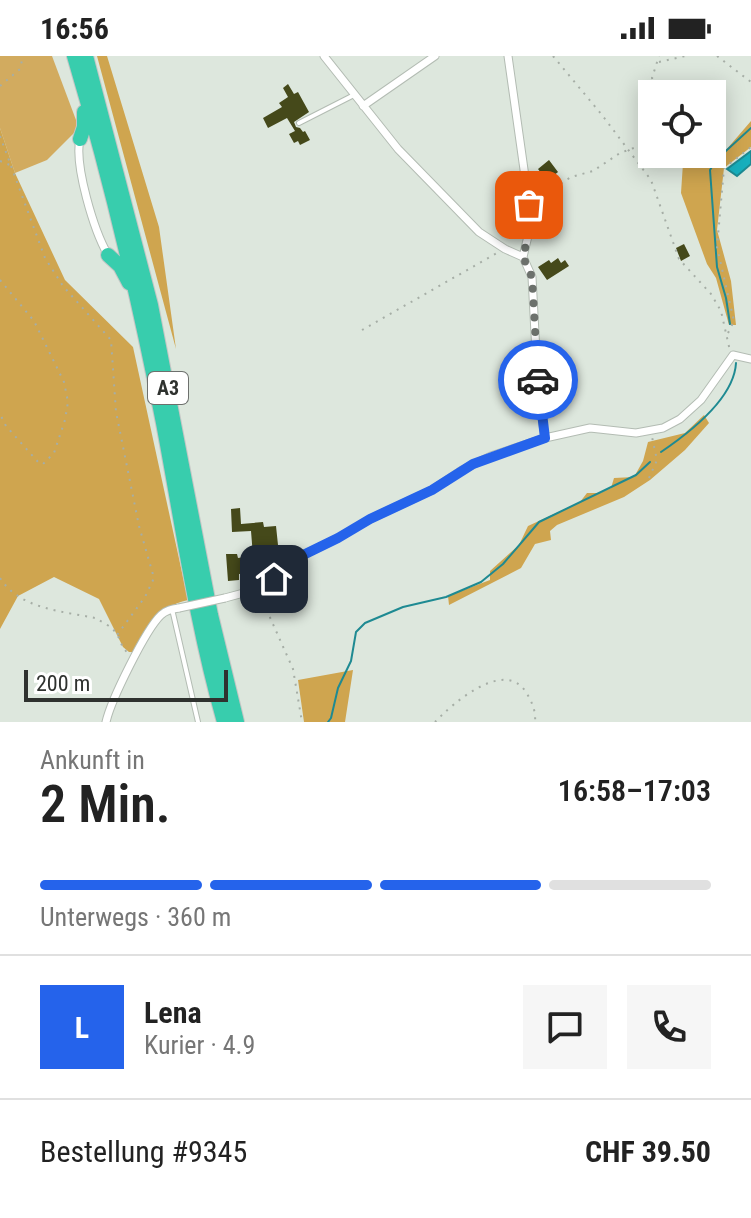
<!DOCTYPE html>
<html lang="de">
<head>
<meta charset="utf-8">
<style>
  body { margin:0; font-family:"Roboto Condensed",sans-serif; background:#f6f6f6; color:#222; height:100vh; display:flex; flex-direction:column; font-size:30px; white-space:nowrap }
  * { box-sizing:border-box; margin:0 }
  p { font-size:26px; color:#767676 }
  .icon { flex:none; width:44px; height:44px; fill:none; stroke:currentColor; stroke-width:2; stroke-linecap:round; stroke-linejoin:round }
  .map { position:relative; height:666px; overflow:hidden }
  .sheet { display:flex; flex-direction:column; background:#fff; flex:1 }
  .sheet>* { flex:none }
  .buttons { position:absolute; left:638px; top:24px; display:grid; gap:16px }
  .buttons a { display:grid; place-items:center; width:88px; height:88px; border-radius:0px; background:#fff; box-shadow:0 4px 20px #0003; font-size:40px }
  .scale { position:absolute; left:24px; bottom:20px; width:204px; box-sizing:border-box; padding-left:8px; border:4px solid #2f322f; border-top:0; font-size:22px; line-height:28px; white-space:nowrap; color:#2f322f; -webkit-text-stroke:6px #fff; paint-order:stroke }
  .pin { position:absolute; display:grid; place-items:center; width:68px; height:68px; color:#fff; margin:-34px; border-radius:16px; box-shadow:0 4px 12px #0006 }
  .courier { position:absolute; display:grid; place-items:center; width:80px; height:80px; margin:-40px; border:6px solid #2563eb; border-radius:50%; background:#fff; color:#222; box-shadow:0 2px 10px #0007 }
  .summary em { font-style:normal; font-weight:600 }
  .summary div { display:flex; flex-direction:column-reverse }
  .summary { display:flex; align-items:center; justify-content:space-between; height:136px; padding:0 40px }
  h1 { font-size:52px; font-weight:600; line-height:60px }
  .bar { display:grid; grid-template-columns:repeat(4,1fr); gap:12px 8px; align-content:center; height:96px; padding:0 40px }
  .bar i { height:10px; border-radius:6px; background:#e0e0e0 }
  .bar .active { background:#2563eb }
  .bar p { grid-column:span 4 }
  .line { display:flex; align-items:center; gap:20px; padding:0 40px; border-top:2px solid #e0e0e0 }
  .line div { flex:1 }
  .round { display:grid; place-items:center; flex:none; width:84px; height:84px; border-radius:0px; background:#f6f6f6 }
  .status { display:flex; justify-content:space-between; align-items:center; height:56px; padding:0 40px; background:#fff; direction:ltr }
  .status svg { height:22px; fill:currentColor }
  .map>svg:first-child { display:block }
</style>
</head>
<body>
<div class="status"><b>16:56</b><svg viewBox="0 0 49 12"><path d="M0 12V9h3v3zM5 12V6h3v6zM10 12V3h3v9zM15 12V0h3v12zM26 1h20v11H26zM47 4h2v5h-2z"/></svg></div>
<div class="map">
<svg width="751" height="666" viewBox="0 0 751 666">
  <rect width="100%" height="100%" fill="#dde7dd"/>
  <!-- green -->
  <path fill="#d2ab5f" d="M0,0H52L79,72L47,104L15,117L0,72Z"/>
  <!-- forest -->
  <path fill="#cfa54f" d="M97,0H107L159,171L176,293Z
    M751,65V91L724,112L717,174L731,225L736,269H729L716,222L707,208L681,137L683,107L679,98H712V77L726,94Z
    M0,72L15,117L65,224L133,291L188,544C156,551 150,570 134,596H129L123,591L99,543L54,521L18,540L0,573Z
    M704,359L709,367L685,394L650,424L624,441L557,469L550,475L551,484L535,488L521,512L449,549L448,540L490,524V515L519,489L528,470L580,446L587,437H600L611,432L614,422L634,421L643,405L648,386L685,377Z
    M353,614L345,666H304L298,624Z"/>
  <!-- water -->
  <path fill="#17afbd" stroke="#1e8a92" stroke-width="2" d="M751,95V108L737,120L727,113Z"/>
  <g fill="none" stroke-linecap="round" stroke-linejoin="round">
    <!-- stream -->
    <path stroke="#1e8a92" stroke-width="2" d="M730,268L726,242L717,211L710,114L716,104L751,72
      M661,396C689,377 734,343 736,307
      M328,666L331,662L338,632L351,605L356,576L365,567L403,551L446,541L481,526L503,508L539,466L636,419L650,406"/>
  </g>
  <!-- building -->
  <path fill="#45491a" d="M288,28L294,38L298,36L309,56L294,66L296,71L300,72L303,76L305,75L310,84L300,89L298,85L294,87L289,78L295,75L287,62L268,72L263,62L282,51L279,47L288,41L283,32Z
    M549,104L558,116L547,125L538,113Z
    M551,144L559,154L548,163L540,152Z
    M684,188L690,200L681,205L676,192Z
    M558,202L561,207L565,204L569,210L547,224L538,211L549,204L551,207Z
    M240,452L241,468L263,466L264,471L276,470L280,508L272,516L239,518V524L228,525L226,498H237L238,502L253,500L251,475L232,476L231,453Z"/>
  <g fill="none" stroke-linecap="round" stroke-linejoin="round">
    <!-- service casing -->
    <g stroke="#b3bcb3" stroke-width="6">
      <path id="service" d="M299,67L354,39
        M172,553L198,666"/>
    </g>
    <!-- minor casing -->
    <g stroke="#b3bcb3" stroke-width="9">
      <path id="minor" d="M324,0L398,93L479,176L505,193L523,201
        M508,0L529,149L528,180L523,201L532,221L538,334L545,382
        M363,50L435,0
        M80,83C74,109 94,175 108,199
        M225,542L258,533L274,523L295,503L338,482L370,463L432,434L462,414L491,400L545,382L590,372L636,377L663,372L680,363L701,344L733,299L751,303
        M106,666C111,644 146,573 161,559C166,554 172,553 179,552"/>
    </g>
    <!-- motorway casing -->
    <g stroke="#c5c6c5" stroke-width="16">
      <path id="motorway" d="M74,0C110,121 139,244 163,367C182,467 196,568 224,666
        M86,0L151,249L211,559L237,666
        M80,83L84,71V56
        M108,199L120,210L129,227"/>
    </g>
    <!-- path -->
    <path stroke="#a6aea6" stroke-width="2" stroke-dasharray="2 6" stroke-linecap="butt" d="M553,0L602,59L651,124L679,203L711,238L721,255L730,295
      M717,0L751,26
      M659,6L685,0
      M0,30L20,13L23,0
      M658,38L652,22L659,0
      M0,80L45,202L63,230L111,284L116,356L139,470L154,522L145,541L117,579
      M0,105L10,109
      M534,145L571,121L593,115L620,97L642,89L652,66
      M0,224L34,265L64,326L68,346L65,364L54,397L43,408L39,407L6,370L0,358
      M362,274L497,197
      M728,277L734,265L717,191L724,112L751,91
      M649,422L657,404L652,381
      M0,522C20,553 61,555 95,562C103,566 114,572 118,580C122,588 121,591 129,598
      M260,539L293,613L302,666
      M435,666C452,648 504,602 526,636C532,646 536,655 535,666"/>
    <!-- service -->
    <use href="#service" stroke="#fff" stroke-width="4"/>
    <!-- minor -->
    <use href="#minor" stroke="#fff" stroke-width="7"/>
    <!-- motorway -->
    <use href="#motorway" stroke="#38cdad" stroke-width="14"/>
    <!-- minor-bridge casing -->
    <g stroke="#b3bcb3" stroke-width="9" stroke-linecap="butt">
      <path id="minor-bridge" d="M179,552L225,542"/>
    </g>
    <!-- minor-bridge -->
    <use href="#minor-bridge" stroke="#fff" stroke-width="7"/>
  </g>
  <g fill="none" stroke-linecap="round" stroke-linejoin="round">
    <!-- done -->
    <path stroke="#6c716c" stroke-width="8" stroke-dasharray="0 14.4" d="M529,149L528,180L523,201L532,221L538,324"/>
    <!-- route -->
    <path stroke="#2563eb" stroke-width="10" d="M274,523L295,503L338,482L370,463L432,434L473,408L545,382L538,324"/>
  </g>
  <g text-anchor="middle" stroke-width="8" stroke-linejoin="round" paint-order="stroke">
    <!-- shield labels -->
    <rect fill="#fff" stroke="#6d706d" stroke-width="2" x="148" y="316" width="40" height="32" rx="6"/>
    <g font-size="20" font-weight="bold" fill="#2f322f">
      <text x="168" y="339">A3</text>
    </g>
  </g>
</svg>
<div class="buttons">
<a><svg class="icon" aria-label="locate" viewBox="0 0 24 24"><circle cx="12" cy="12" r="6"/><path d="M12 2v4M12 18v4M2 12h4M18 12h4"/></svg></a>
</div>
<div class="scale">200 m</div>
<div class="pin" style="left:529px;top:149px;background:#ea580c"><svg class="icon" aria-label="bag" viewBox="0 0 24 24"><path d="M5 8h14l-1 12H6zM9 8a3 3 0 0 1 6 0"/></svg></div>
<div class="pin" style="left:274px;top:523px;background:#1f2937"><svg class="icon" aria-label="home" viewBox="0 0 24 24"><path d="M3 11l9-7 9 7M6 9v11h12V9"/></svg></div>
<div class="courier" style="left:538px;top:324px"><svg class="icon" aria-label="car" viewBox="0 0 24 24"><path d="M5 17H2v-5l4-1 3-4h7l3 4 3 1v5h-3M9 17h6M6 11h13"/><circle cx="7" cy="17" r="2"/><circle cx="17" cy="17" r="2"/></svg></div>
</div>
<section class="sheet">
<div class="summary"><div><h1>2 Min.</h1><p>Ankunft in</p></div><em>16:58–17:03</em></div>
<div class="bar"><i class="active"></i><i class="active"></i><i class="active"></i><i></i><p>Unterwegs · 360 m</p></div>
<div class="line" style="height:144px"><b class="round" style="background:#2563eb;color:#fff">L</b><div><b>Lena</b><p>Kurier · 4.9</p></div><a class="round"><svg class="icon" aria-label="chat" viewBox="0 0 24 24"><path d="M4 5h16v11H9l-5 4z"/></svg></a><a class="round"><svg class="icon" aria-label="phone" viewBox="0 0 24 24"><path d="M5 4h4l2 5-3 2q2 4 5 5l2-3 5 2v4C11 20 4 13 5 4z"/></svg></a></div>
<div class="line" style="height:104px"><div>Bestellung #9345</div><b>CHF 39.50</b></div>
</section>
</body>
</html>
